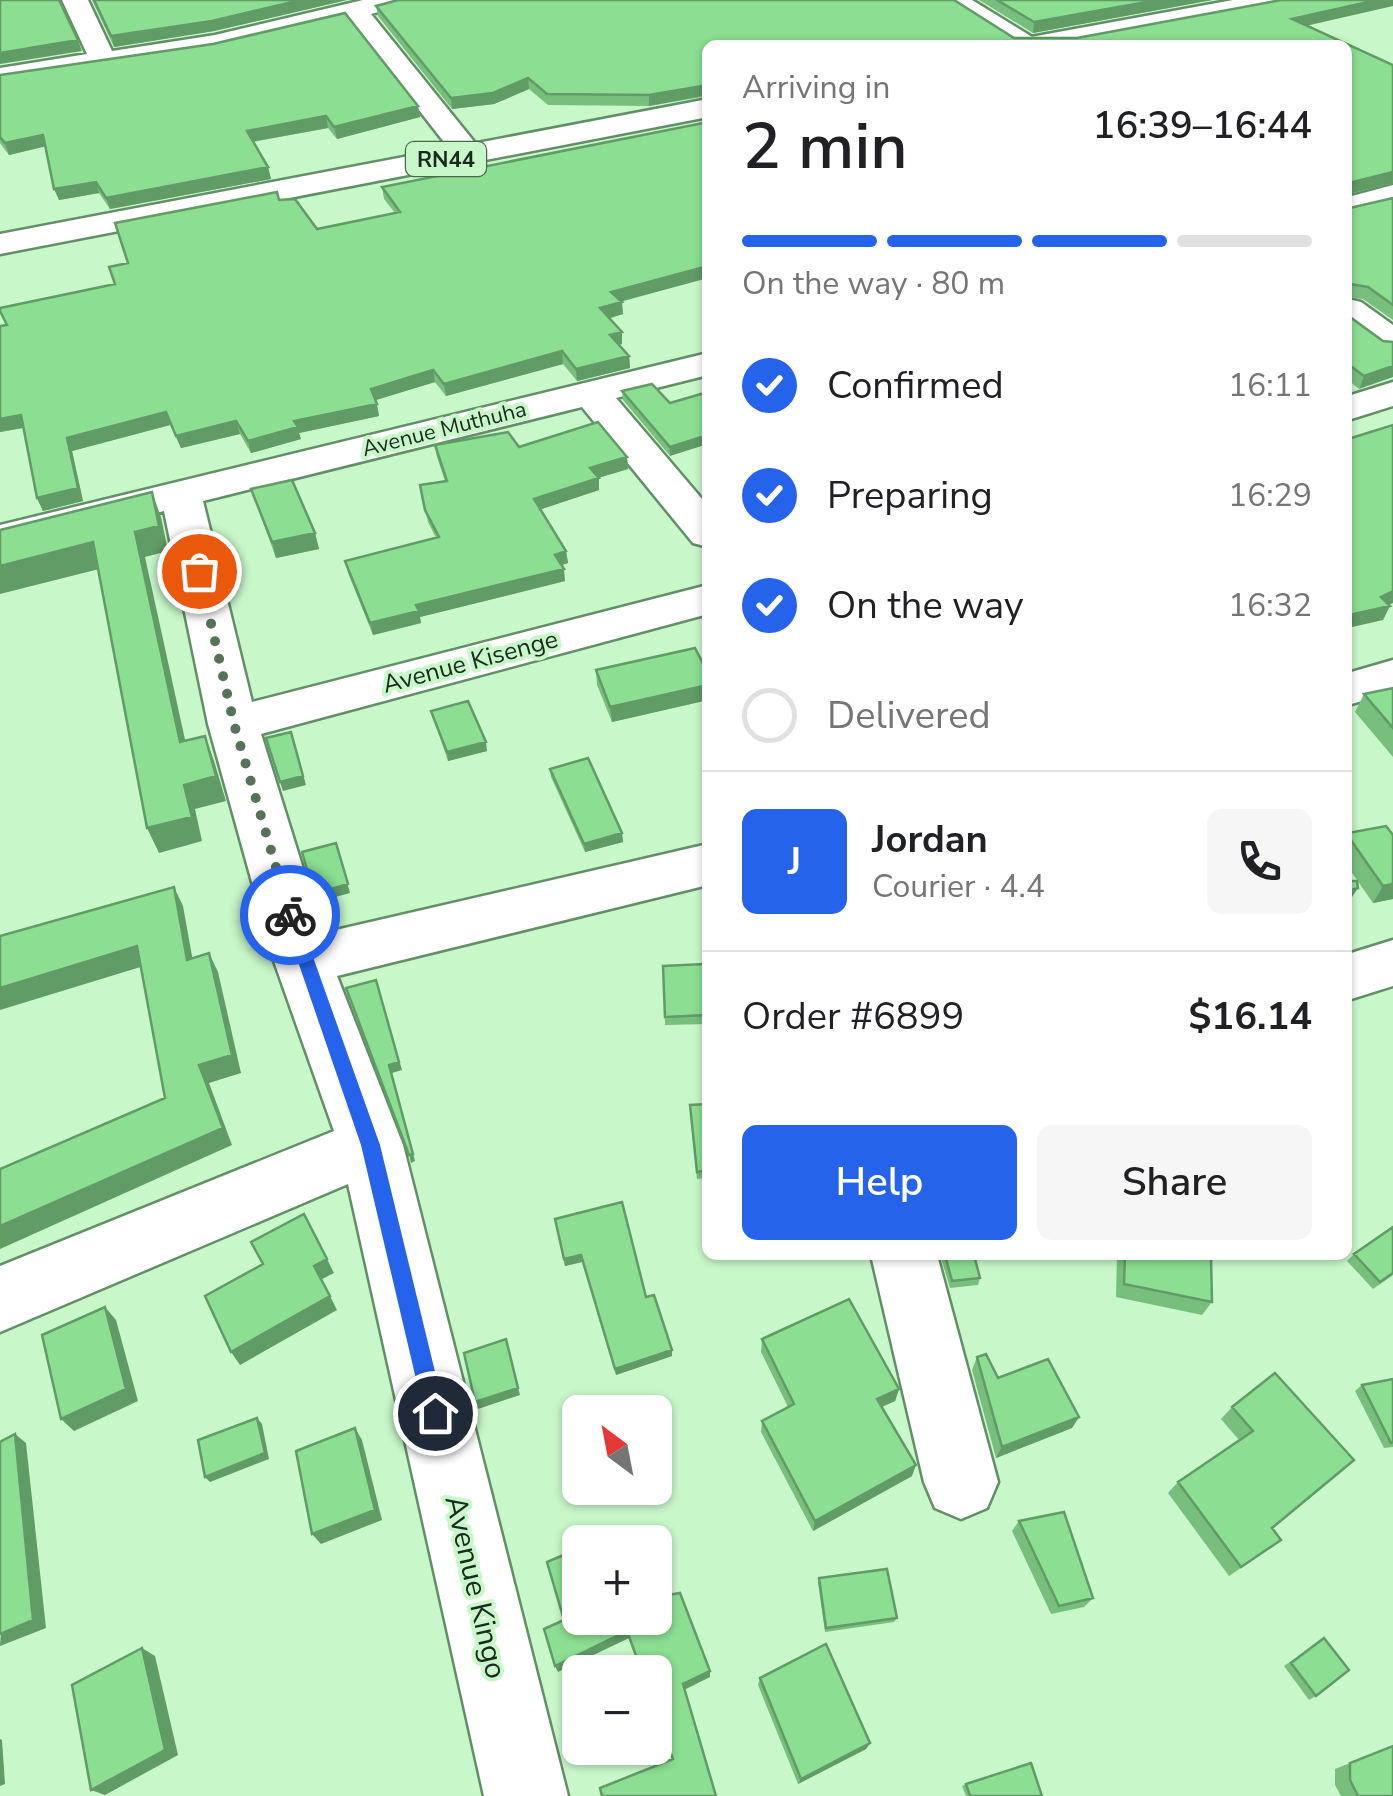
<!DOCTYPE html>
<html lang="en">
<head>
<meta charset="utf-8">
<style>
  body { margin:0; font-family:"Nunito Sans",sans-serif; background:#f6f6f6; color:#202124; height:100vh; display:flex; flex-direction:column; font-size:38px; white-space:nowrap }
  * { box-sizing:border-box; margin:0 }
  p { font-size:32px; color:#757577 }
  .icon { flex:none; width:55px; height:55px; fill:none; stroke:currentColor; stroke-width:2; stroke-linecap:round; stroke-linejoin:round }
  .map { position:relative; flex:1; overflow:hidden }
  .panel { position:absolute; left:702px; top:40px; width:650px; height:1220px; display:flex; flex-direction:column; background:#fff; border-radius:15px; box-shadow:0 2px 8px #0004 }
  .panel>* { flex:none }
  .needle { width:65px; rotate:328deg }
  .buttons { position:absolute; left:562px; top:1395px; display:grid; gap:20px }
  .buttons a { display:grid; place-items:center; width:110px; height:110px; border-radius:15px; background:#fff; box-shadow:0 2px 8px #0004; font-size:50px }
  .pin { position:absolute; display:grid; place-items:center; width:85px; height:85px; color:#fff; margin:-42px; border:5px solid #fff; border-radius:50%; box-shadow:0 2px 10px #0007 }
  .courier { position:absolute; display:grid; place-items:center; width:100px; height:100px; margin:-50px; border:8px solid #2563eb; border-radius:50%; background:#fff; color:#222; box-shadow:0 2px 12px #0007 }
  .headline em { font-style:normal; font-weight:600 }
  .headline div { display:flex; flex-direction:column-reverse }
  .headline { display:flex; align-items:center; justify-content:space-between; height:170px; padding:0 40px }
  h1 { font-size:65px; font-weight:600; line-height:75px }
  .bar { display:grid; grid-template-columns:repeat(4,1fr); gap:15px 10px; align-content:center; height:120px; padding:0 40px }
  .bar i { height:12px; border-radius:8px; background:#e0e0e0 }
  .bar .current { background:#2563eb }
  .bar p { grid-column:span 4 }
  .line { display:flex; align-items:center; gap:25px; padding:0 40px; border-top:2px solid #e0e0e0 }
  .line div { flex:1 }
  .round { display:grid; place-items:center; flex:none; width:105px; height:105px; border-radius:15px; background:#f6f6f6 }
  ol { padding:0 40px; list-style:none }
  li { display:flex; align-items:center; gap:30px; height:110px }
  li p { margin-inline-start:auto }
  li .icon { padding:10px; border-radius:50%; background:#2563eb; color:#fff; stroke-width:4 }
  li:last-child { color:#757577 }
  li i { width:55px; height:55px; border:5px solid #e0e0e0; border-radius:50% }
  .primary-button { display:flex; gap:20px; margin-top:auto; padding:20px 40px }
  .primary-button a { flex:1; height:115px; border-radius:15px; background:#2563eb; color:#fff; font-size:40px; font-weight:600; line-height:115px; text-align:center }
  .primary-button a+a { background:#f6f6f6; color:#202124 }
  .map>svg:first-child { display:block }
</style>
</head>
<body>
<div class="map">
<svg width="1393" height="1796" viewBox="0 0 1393 1796">
  <rect width="100%" height="100%" fill="#c8f7ca"/>
  <g fill="none" stroke-linecap="round" stroke-linejoin="round">
    <!-- minor casing -->
    <g stroke="#638e67" stroke-width="5">
      <path id="minor" d="M62,0H88L112,51L215,35L363,0H409L405,5L371,14L484,154L469,163L458,160L348,19L215,51L0,84V68L87,54Z
        M941,0H972L1045,45H1012Z
        M1393,185V205L1348,217V197Z
        M1348,299L1361,302L1393,325V353L1380,350L1348,326Z
        M708,353V375L616,398L708,506V547L693,543L582,407L203,501L252,702L708,585V614L261,734L323,933L708,844V885L337,976L403,1145L568,1796H484L348,1184L0,1332V1266L334,1131L274,961L208,724L164,511L0,551V525Z
        M1393,382V406L1348,420V396Z
        M1393,660V692L1348,705V673Z
        M1393,940V986L1348,1000V954Z
        M871,1255H937L998,1482L987,1508L961,1519L935,1508L924,1482Z"/>
    </g>
    <!-- major casing -->
    <g stroke="#638e67" stroke-width="5">
      <path id="major" d="M1233,0H1288L1275,8L1074,45H1017L1031,37Z
        M708,99V117L0,254V234Z"/>
    </g>
    <!-- minor -->
    <use href="#minor" fill="#fff" fill-rule="evenodd"/>
    <!-- major -->
    <use href="#major" fill="#fff" fill-rule="evenodd"/>
  </g>
  <!-- wall -->
  <path fill="#78bf7e" d="M92,0H347L214,31L114,47Z
    M979,0H1212L1033,33Z
    M376,6L1014,38H1077L1306,26L1393,65V183L1350,194V208L1393,198V320L1363,299L1350,297V317L1383,341L1359,389L1348,380V45H708V96L649,106L548,105L529,89L494,104L452,109L378,16Z
    M0,75L418,106L420,117L337,139L328,128L253,142L268,167L271,179L110,209L99,193L59,200L46,146L9,155L0,143Z
    M382,187L621,301L623,314L609,318L622,332V344L619,345L629,356L630,368L577,381L563,364L446,396L435,382L375,400L379,416L299,433L301,439L251,453L240,434L181,448L170,425L72,451L83,501L43,511L37,498L24,428L0,432V326L6,325L0,312L115,284L128,263L279,200L317,229L395,213L384,199Z
    M622,391L670,403V456L623,400Z
    M435,445L519,447L627,457L628,469L598,478L599,490L541,509L566,551L568,563L561,565L565,581L420,617L421,623L373,635L348,573L345,561L436,538L428,522L420,485L445,481L437,457Z
    M251,489L315,533L319,549L276,558Z
    M596,670L708,673V700L612,722L597,685Z
    M1393,688V757L1355,712L1364,694Z
    M431,711L487,751L448,761Z
    M550,769L622,833L623,842L585,852L551,777Z
    M1348,833L1393,835V899L1373,903L1348,867Z
    M704,964L707,1024L665,1025L663,966Z
    M708,1104V1178L697,1179L690,1113Z
    M555,1219L646,1297L672,1350V1356L616,1375L582,1262L565,1266Z
    M1354,1254L1393,1275L1373,1289L1347,1261Z
    M940,1255H974L980,1278L978,1285L950,1288Z
    M1117,1255H1205L1212,1302L1202,1315L1116,1297Z
    M762,1339L899,1389L895,1401L882,1407L912,1476L813,1531L761,1432L762,1421L788,1407L761,1352Z
    M977,1357L998,1378L1079,1417L1072,1428L996,1458L972,1370Z
    M1275,1373L1272,1528L1281,1540L1229,1576L1168,1493L1178,1482L1239,1440L1221,1419L1232,1407Z
    M1393,1379V1447L1384,1448L1355,1391L1362,1385Z
    M1019,1521L1093,1598L1084,1607L1051,1614L1012,1531Z
    M819,1578L897,1618L894,1622L825,1632L818,1583Z
    M1324,1638L1316,1696L1309,1700L1284,1666Z
    M760,1678L870,1743L866,1749L798,1784L758,1685Z
    M1393,1746V1796H1341L1335,1785V1769Z
    M966,1784L1042,1796H966L962,1786Z"/>
  <!-- shaded-wall -->
  <path fill="#619b66" d="M301,0H347L214,31L114,47L111,36Z
    M1158,0H1212L1033,33L1034,22Z
    M1377,0H1393V6L1288,30L1292,19Z
    M78,40L82,51L0,64V53Z
    M528,78L529,89L494,104L452,109L451,98Z
    M707,84V95L649,106V95Z
    M418,106L420,117L337,139L334,127Z
    M326,116L328,128L250,142L247,131Z
    M43,135L47,146L9,155L5,143Z
    M268,167L271,179L110,209L106,198Z
    M1393,172V183L1348,194L1349,183Z
    M96,182L99,193L59,200L54,189Z
    M708,266V278L612,304L611,292Z
    M622,302L623,314L601,321L600,308Z
    M622,332V344L611,347L610,335Z
    M562,351L563,364L446,396L444,384Z
    M629,356L630,368L577,381L576,369Z
    M1393,366V377L1359,389L1364,376Z
    M433,370L435,382L373,401L371,389Z
    M377,404L379,416L299,433L301,439L251,453L248,441L294,421Z
    M166,412L170,425L72,451L83,501L43,511L37,498L67,438Z
    M21,415L27,427L0,432V419Z
    M236,421L240,434L181,448L176,436Z
    M708,435V444L670,456V447Z
    M627,457L628,469L591,480L590,468Z
    M599,478V490L536,511L534,499Z
    M152,492L161,517L168,551L145,557L191,767L180,742L135,532Z
    M315,533L319,549L276,558L272,542Z
    M93,542L103,568L0,594V566Z
    M566,551L568,563L556,567L555,555Z
    M564,569L565,581L420,617L421,623L373,635L370,623L416,605Z
    M1393,591V603L1381,608L1390,606L1383,620L1348,628L1349,615Z
    M708,685V700L612,722L610,707Z
    M205,736L214,761L226,801L195,809L202,841L159,853L147,828L184,785Z
    M294,741L306,785L283,791L280,782Z
    M486,742L487,751L448,761L447,752Z
    M622,833L623,842L585,852L584,844Z
    M336,843L350,893L317,902L314,894Z
    M1393,884V899L1373,903L1383,886Z
    M174,887L183,906L196,978L187,960Z
    M1358,888L1350,900L1348,901V891Z
    M137,946L147,965L0,1010V988Z
    M209,953L218,972L241,1073L209,1083L232,1145L0,1249V1226L223,1128L199,1065Z
    M376,980L402,1070L392,1073L415,1161L411,1163L389,1065Z
    M581,1255L582,1262L565,1266L564,1259Z
    M327,1259L334,1273L322,1279L314,1266Z
    M330,1296L337,1310L240,1365L231,1352Z
    M105,1307L116,1320L138,1401L74,1431L61,1419Z
    M506,1339L520,1395L478,1409L475,1402Z
    M672,1350V1356L616,1375L615,1369Z
    M899,1389L895,1401L874,1410L877,1399Z
    M1079,1417L1072,1428L996,1458L1002,1447Z
    M257,1418L262,1424L269,1459L210,1482L205,1477Z
    M355,1428L362,1440L382,1520L321,1544L312,1534Z
    M15,1434L26,1443L46,1628L0,1646Z
    M916,1465L912,1476L813,1531L815,1521Z
    M627,1631L629,1638L558,1672L555,1666Z
    M142,1648L155,1656L178,1755L105,1795L91,1790Z
    M710,1671V1677L684,1690L683,1684Z
    M0,1739L2,1740L5,1784L0,1786Z
    M870,1743L866,1749L798,1784L801,1779Z"/>
  <!-- building -->
  <path fill="#8bde92" stroke="#619b66" stroke-width="2.5" d="M0,0H59L78,40L0,53Z
    M94,0H301L212,21L111,36Z
    M398,0H954L1014,38H1077L1281,0H1377L1292,19L1393,65V172L1349,183L1350,208L1393,198V305L1368,287L1350,284V317L1383,341L1393,342V366L1364,376L1348,364V45H708V85L649,95L547,94L528,78L493,93L451,98L376,6Z
    M997,0H1158L1034,22Z
    M345,13L418,106L334,127L326,116L247,131L268,167L106,198L96,182L54,189L43,135L5,143L0,137V75L213,44Z
    M708,122V266L611,292L622,302L600,308L622,332L610,335L629,356L576,369L562,351L444,384L433,370L371,389L377,404L294,421L298,427L248,441L236,421L176,436L166,412L67,438L78,488L37,498L21,415L0,419V326L7,325L0,311V308L115,284L109,267L128,263L115,223L277,192L279,200L295,199L317,229L400,212L382,187Z
    M652,384L670,403L708,392V435L670,447L622,391Z
    M598,422L627,457L590,468L599,478L534,499L566,551L555,555L564,569L416,605L419,611L370,623L345,561L439,537L425,510L420,485L447,481L435,445L508,432L519,447Z
    M1393,425V591L1381,597L1390,606L1349,615L1348,614V439Z
    M292,480L315,533L272,542L251,489Z
    M152,492L159,526L135,532L180,742L205,736L216,776L184,785L192,817L147,828L93,542L0,566V530Z
    M695,648L708,673V685L610,707L596,670Z
    M1393,688V728L1364,694Z
    M468,701L486,742L447,752L431,711Z
    M291,732L303,776L280,782L266,738Z
    M588,758L622,833L584,844L550,769Z
    M1386,826L1393,835V884L1383,886L1348,836V833Z
    M336,843L348,884L314,894L302,852Z
    M1348,881H1357L1358,888L1348,891Z
    M174,887L187,960L209,953L232,1055L199,1065L223,1128L0,1226V1169L165,1098L137,946L0,988V936Z
    M704,964L707,1015L665,1017L663,966Z
    M376,980L399,1062L389,1065L413,1154L409,1155L346,988Z
    M708,1104V1170L697,1172L690,1105Z
    M622,1202L646,1297L654,1295L672,1350L615,1369L581,1255L564,1259L555,1219Z
    M304,1214L327,1259L314,1266L330,1296L231,1352L205,1296L263,1264L251,1242Z
    M1393,1227V1273L1380,1282L1354,1254Z
    M945,1255H974L980,1278L952,1281Z
    M1125,1255L1211,1256L1212,1302L1124,1284Z
    M849,1299L899,1389L877,1399L916,1465L815,1521L762,1421L794,1404L762,1339Z
    M105,1307L126,1389L61,1419L42,1335Z
    M506,1339L518,1388L475,1402L464,1353Z
    M986,1354L998,1378L1048,1359L1079,1417L1002,1447L977,1357Z
    M1275,1373L1354,1460L1272,1528L1281,1540L1241,1567L1178,1482L1253,1431L1232,1407Z
    M1393,1379V1442L1391,1443L1362,1385Z
    M257,1418L265,1453L205,1477L198,1440Z
    M355,1428L375,1510L312,1534L296,1451Z
    M15,1434L33,1620L0,1634V1442Z
    M1064,1512L1093,1598L1059,1606L1019,1521Z
    M623,1528L628,1542H591Z
    M580,1548V1618H655V1597L680,1593L710,1671L683,1684L716,1796H602L600,1788L673,1759L655,1709V1672H642L627,1631L555,1666L544,1629L564,1620L547,1562Z
    M887,1569L897,1618L826,1628L819,1578Z
    M1324,1638L1349,1670L1316,1696L1291,1663Z
    M826,1644L870,1743L801,1779L760,1678Z
    M142,1648L165,1750L91,1790L72,1685Z
    M1393,1746V1796H1358L1350,1780V1763Z
    M1031,1763L1042,1796H970L966,1784Z"/>
  <!-- route -->
  <path fill="#2563eb" d="M290,908L298,915L380,1145L445,1413L435,1424L424,1413L361,1145L282,915Z"/>
  <g fill="none" stroke-linecap="round" stroke-linejoin="round">
    <!-- done -->
    <path stroke="#567258" stroke-width="10" stroke-dasharray="0 18" d="M199,571L234,724L290,915"/>
  </g>
  <g text-anchor="middle" stroke-width="8" stroke-linejoin="round" paint-order="stroke">
    <!-- shield labels -->
    <rect fill="#c8f7ca" stroke="#4e6850" stroke-width="2.5" x="406" y="142" width="80" height="34" rx="8"/>
    <g font-size="22" font-weight="bold" fill="#192b1b">
      <text x="446" y="167">RN44</text>
    </g>
    <!-- far-street labels -->
    <g font-size="22" fill="#192b1b" stroke="#c8f7ca">
      <text transform="translate(444 428) rotate(-14)" y="8">Avenue Muthuha</text>
    </g>
    <!-- street labels -->
    <g font-size="25" fill="#192b1b" stroke="#c8f7ca">
      <text transform="translate(470 661) rotate(-15)" y="9">Avenue Kisenge</text>
    </g>
    <!-- near-street labels -->
    <g font-size="30" fill="#192b1b" stroke="#c8f7ca">
      <text transform="translate(476 1587) rotate(77)" y="10">Avenue Kingo</text>
    </g>
  </g>
</svg>
<div class="buttons">
<a><svg class="needle" viewBox="-14 -14 28 28"><path d="M0-13l5 13h-10z" fill="#e53935"/><path d="M0 13l5-13h-10z" fill="#757577"/></svg></a>
<a>+</a>
<a>−</a>
</div>
<div class="pin" style="left:199px;top:571px;background:#ea580c"><svg class="icon" aria-label="bag" viewBox="0 0 24 24"><path d="M5 8h14l-1 12H6zM9 8a3 3 0 0 1 6 0"/></svg></div>
<div class="pin" style="left:435px;top:1413px;background:#1f2937"><svg class="icon" aria-label="home" viewBox="0 0 24 24"><path d="M3 11l9-7 9 7M6 9v11h12V9"/></svg></div>
<div class="courier" style="left:290px;top:915px"><svg class="icon" aria-label="bike" viewBox="0 0 24 24"><circle cx="6" cy="16" r="4"/><circle cx="18" cy="16" r="4"/><path d="M6 16l4-8h5l3 8M10 8l3 8H6M13 5h3"/></svg></div>
<section class="panel">
<div class="headline"><div><h1>2 min</h1><p>Arriving in</p></div><em>16:39–16:44</em></div>
<div class="bar"><i class="current"></i><i class="current"></i><i class="current"></i><i></i><p>On the way · 80 m</p></div>
<ol>
<li><svg class="icon" aria-label="check" viewBox="0 0 24 24"><path d="M5 12l5 5 9-10"/></svg>Confirmed<p>16:11</p></li>
<li><svg class="icon" aria-label="check" viewBox="0 0 24 24"><path d="M5 12l5 5 9-10"/></svg>Preparing<p>16:29</p></li>
<li><svg class="icon" aria-label="check" viewBox="0 0 24 24"><path d="M5 12l5 5 9-10"/></svg>On the way<p>16:32</p></li>
<li><i></i>Delivered</li>
</ol>
<div class="line" style="height:180px"><b class="round" style="background:#2563eb;color:#fff">J</b><div><b>Jordan</b><p>Courier · 4.4</p></div><a class="round"><svg class="icon" aria-label="phone" viewBox="0 0 24 24"><path d="M5 4h4l2 5-3 2q2 4 5 5l2-3 5 2v4C11 20 4 13 5 4z"/></svg></a></div>
<div class="line" style="height:130px"><div>Order #6899</div><b>$16.14</b></div>
<div class="primary-button"><a>Help</a><a>Share</a></div>
</section>
</div>
</body>
</html>
